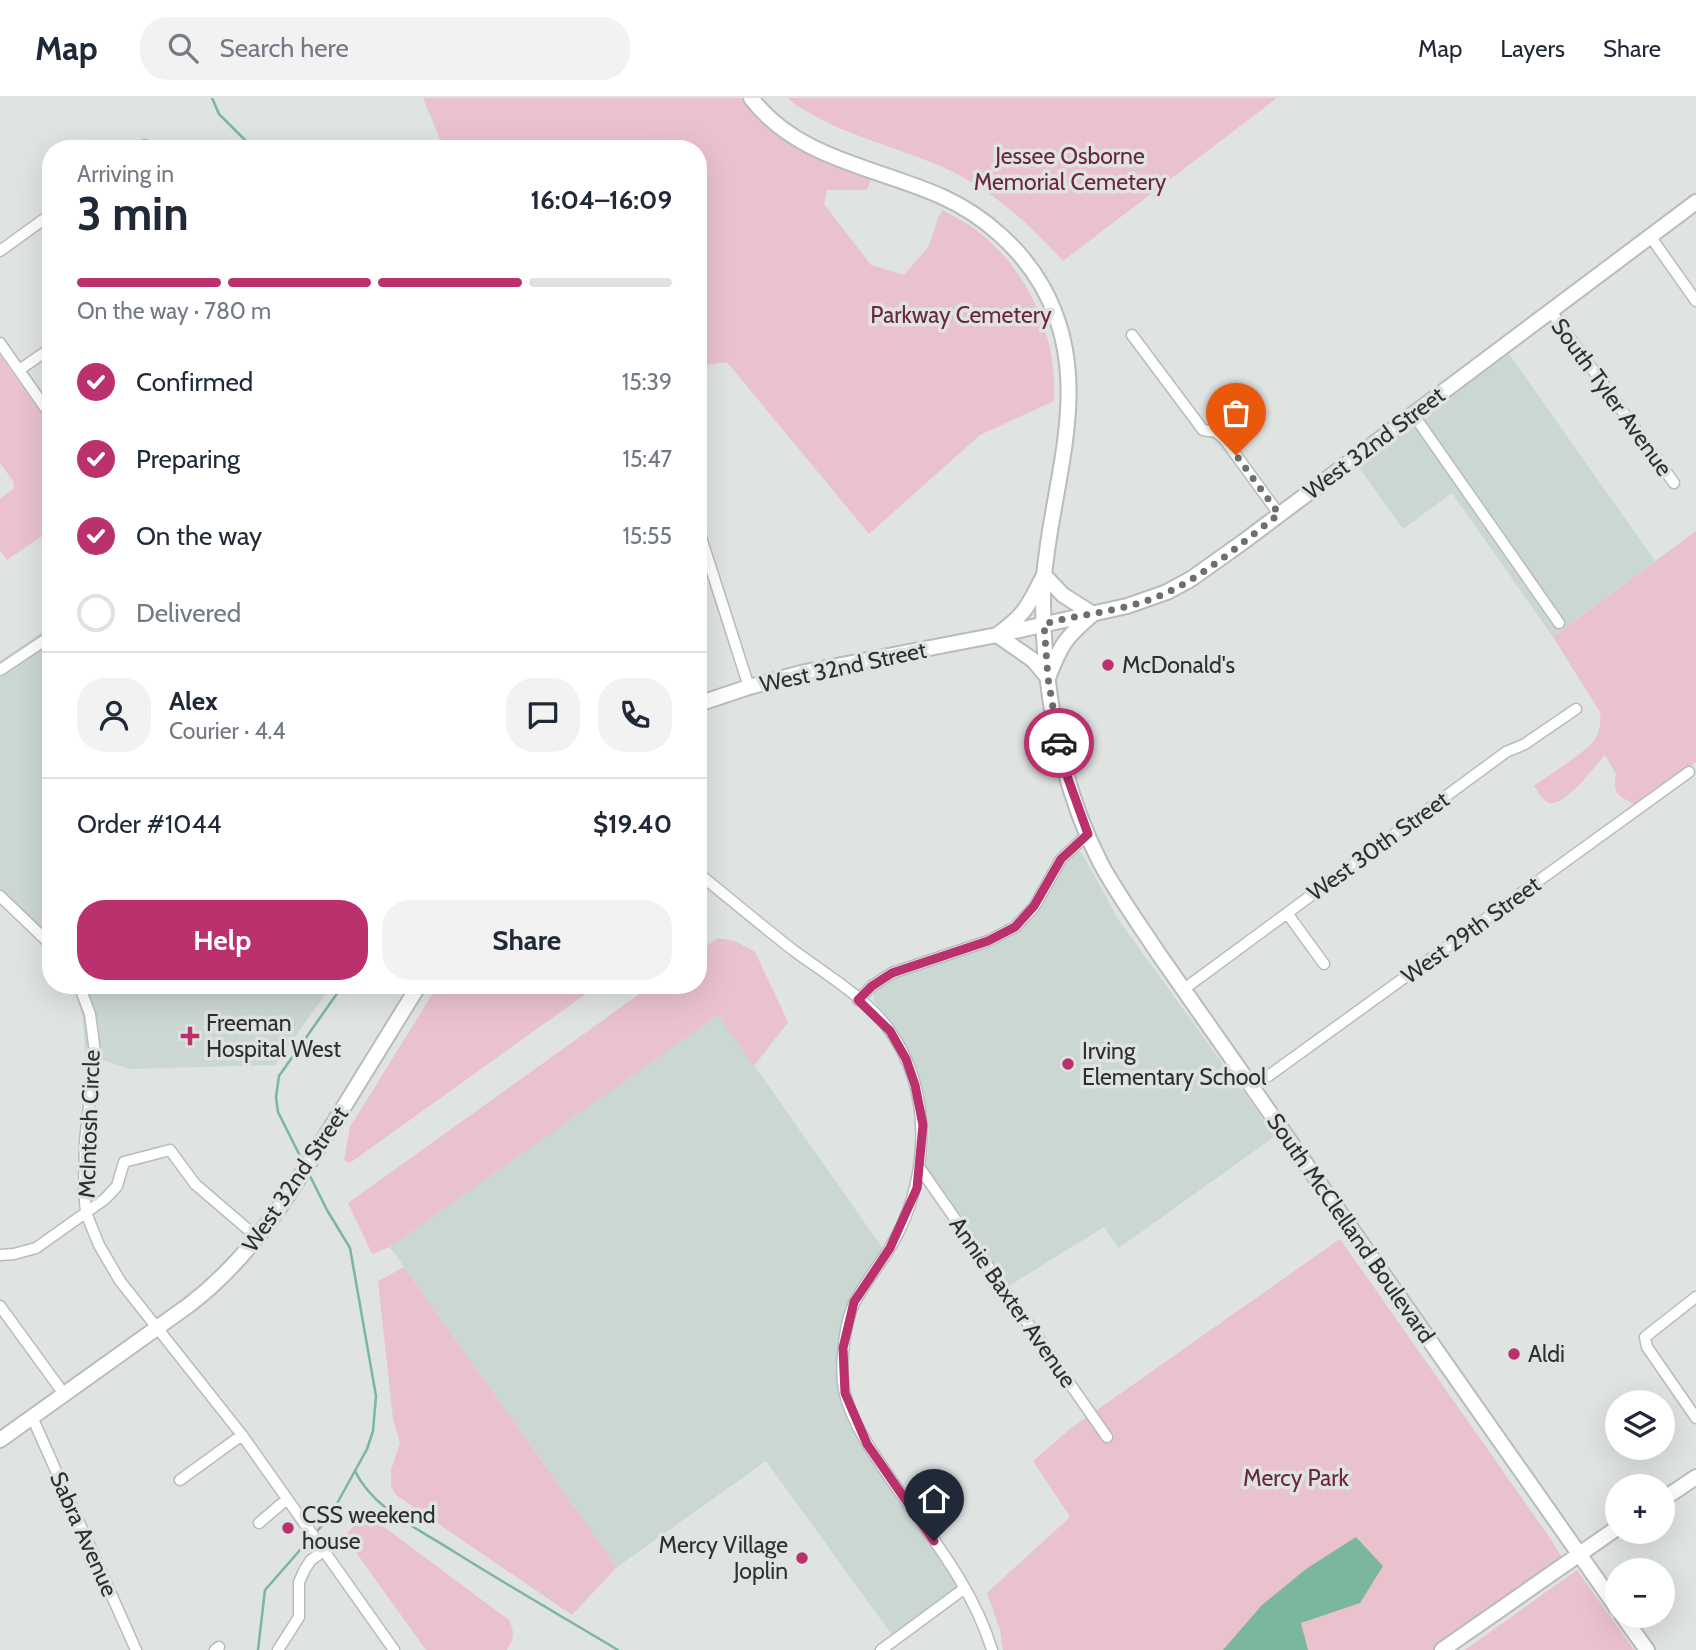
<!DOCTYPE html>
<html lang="en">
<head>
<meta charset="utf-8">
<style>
  body { margin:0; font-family:Cabin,sans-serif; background:#f2f2f3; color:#1f2937; height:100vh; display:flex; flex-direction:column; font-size:26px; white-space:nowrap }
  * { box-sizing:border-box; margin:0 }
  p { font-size:23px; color:#747a83 }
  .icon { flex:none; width:38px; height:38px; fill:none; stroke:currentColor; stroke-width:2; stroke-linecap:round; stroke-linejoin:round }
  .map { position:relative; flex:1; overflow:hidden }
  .drawer { position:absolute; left:42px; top:42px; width:665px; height:854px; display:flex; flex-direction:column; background:#fff; border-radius:28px; box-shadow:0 7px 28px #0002 }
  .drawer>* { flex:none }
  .buttons { position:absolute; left:1605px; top:1292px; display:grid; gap:14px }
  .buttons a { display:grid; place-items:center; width:70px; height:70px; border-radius:50%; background:#fff; box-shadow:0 7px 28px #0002; font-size:35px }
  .pin { position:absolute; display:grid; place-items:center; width:60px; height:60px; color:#fff; margin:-72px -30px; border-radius:50% 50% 50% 0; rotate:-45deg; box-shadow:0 0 7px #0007 }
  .pin .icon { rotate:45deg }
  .courier { position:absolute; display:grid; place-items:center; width:70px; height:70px; margin:-35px; border:5px solid #ba316e; border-radius:50%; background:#fff; color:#222; box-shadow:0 2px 9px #0007 }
  .head em { font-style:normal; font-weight:700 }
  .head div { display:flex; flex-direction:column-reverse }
  .head { display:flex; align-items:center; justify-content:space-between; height:119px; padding:0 35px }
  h1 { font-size:46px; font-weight:700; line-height:52px }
  .bar { display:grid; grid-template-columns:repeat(4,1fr); gap:10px 7px; align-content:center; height:84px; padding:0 35px }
  .bar i { height:9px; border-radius:5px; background:#e0e1e3 }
  .bar .on { background:#ba316e }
  .bar p { grid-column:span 4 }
  .line { display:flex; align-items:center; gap:18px; padding:0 35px; border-top:2px solid #e0e1e3 }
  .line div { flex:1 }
  .round { display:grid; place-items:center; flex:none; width:74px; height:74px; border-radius:28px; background:#f2f2f3 }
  ol { padding:0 35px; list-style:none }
  li { display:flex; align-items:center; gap:21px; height:77px }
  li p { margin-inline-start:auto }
  li .icon { padding:7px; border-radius:50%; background:#ba316e; color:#fff; stroke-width:4 }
  li:last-child { color:#747a83 }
  li i { width:38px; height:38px; border:4px solid #e0e1e3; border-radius:50% }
  .button { display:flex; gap:14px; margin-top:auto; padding:14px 35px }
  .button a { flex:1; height:80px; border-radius:28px; background:#ba316e; color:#fff; font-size:28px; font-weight:700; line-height:80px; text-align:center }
  .button a+a { background:#f2f2f3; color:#1f2937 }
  header { display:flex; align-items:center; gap:42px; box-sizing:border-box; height:98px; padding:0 35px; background:#fff; border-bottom:2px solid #e0e1e3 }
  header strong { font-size:33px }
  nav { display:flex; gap:38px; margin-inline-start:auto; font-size:24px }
  .search { width:490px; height:63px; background:#f2f2f3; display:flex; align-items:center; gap:18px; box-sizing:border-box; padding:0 24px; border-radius:28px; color:#747a83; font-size:26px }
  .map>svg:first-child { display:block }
</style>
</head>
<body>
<header>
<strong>Map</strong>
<div class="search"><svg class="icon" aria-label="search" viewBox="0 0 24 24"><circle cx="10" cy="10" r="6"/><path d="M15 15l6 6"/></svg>Search here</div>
<nav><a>Map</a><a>Layers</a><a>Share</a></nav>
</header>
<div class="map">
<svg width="1696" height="1552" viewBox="0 0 1696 1552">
  <rect width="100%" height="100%" fill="#dfe3e1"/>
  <!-- built -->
  <path fill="#cbd7d2" d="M1509,256L1655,463L1553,539L1452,395L1403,431L1358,368Z
    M51,528V853L0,806V563Z
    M1077,752L1082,755L1118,821L1275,1038L1119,1150L1104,1129L1007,1189L926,1074L929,1034L923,993L910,956L895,930L874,903L873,898L877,889L894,878L999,844L1019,832L1037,814L1071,756Z
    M73,887H332L275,967L130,971L85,956L83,920Z
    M718,916L886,1155L854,1204L843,1250L845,1295L867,1346L965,1490L895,1541L766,1363L617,1469L390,1149Z"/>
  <!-- green -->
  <path fill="#eac2ce" d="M423,0H742C769,46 824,62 871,82L867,92H827L824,106L871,167L904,177L929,148L938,120L943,112C954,119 966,124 976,132C1028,171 1058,239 1054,303L980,337L869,436L727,264L698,268V51H444Z
    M788,0H1277L1063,163C1032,129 1000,99 959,77C913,53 860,43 815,18C805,12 795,8 788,0Z
    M0,257L51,329V432L7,462L0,452V401L14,390L13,383L0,365Z
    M1696,433V664L1636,707C1619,698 1612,697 1616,676L1605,657C1594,669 1565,708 1550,705C1542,703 1538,693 1534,688C1549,677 1581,657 1592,645C1600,636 1601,624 1600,614L1553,539Z
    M718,840L735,843L755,854L788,924L754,968L718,917L390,1149L372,1156L348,1105L652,887H698V854Z
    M438,887H598L350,1065L344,1062L350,1029Z
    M1340,1141L1552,1443L1565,1465L1443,1552H1003L1000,1532L987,1495L1070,1419L1033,1363L1070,1331Z
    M404,1169L617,1469L572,1517L396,1397L391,1388V1372L400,1345L393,1321L378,1183Z
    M364,1414L509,1522C515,1534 514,1541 507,1552H426L345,1439Z
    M1577,1472L1634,1552H1465Z"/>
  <!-- water -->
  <path fill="#7ab79c" d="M1356,1439L1383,1468L1360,1505L1301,1525L1308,1552H1223L1262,1507L1306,1471Z"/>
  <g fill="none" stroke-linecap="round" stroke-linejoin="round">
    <!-- stream -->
    <path stroke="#7ab79c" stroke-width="2.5" d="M212,0L219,16L254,51
      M302,1062L278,1014L276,999L279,978L343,887
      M310,1078L327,1112L350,1150L376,1298L373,1333L367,1351L329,1420L318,1432
      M355,1373C373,1411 419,1431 453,1453C507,1487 563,1519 618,1552
      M258,1552L265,1492L308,1443"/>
    <!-- street casing -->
    <g stroke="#b8bcba" stroke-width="13">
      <path id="street" d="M140,51L145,47
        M1650,138L1696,203
        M0,153L51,116
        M1550,212L1674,385
        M1132,237L1203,332L1216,334L1225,342L1279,416
        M0,245L51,318
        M19,272L51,250
        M1413,316L1559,525
        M698,430L749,589
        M0,572L51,538
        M698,775C730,801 761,827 793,852C824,875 868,901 890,933C936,998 928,1089 888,1153C877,1170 865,1185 856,1202C844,1223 839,1272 845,1296C852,1325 873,1355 890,1380C927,1434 973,1488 992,1552
        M0,798L51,847
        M1287,815L1324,866
        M79,887L90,916L95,954L85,1043L84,1091L86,1115L99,1147L120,1183L242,1337L394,1552
        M1184,891L1506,654L1525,646L1576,611
        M858,902L872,888L892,875L988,843L1015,829L1034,809L1061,761L1088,736
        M1253,989L1689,674
        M919,1069L1107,1339
        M0,1157L14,1156L36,1150L105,1101L117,1088L124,1064L170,1052L195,1086L258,1140
        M1696,1199L1645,1239L1647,1249L1696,1320
        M0,1208L64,1296
        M32,1319L136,1552
        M180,1382L242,1337
        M259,1425L287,1401
        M215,1552L219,1549
        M278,1552L299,1519V1484L305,1471L311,1462L324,1453
        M881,1552L965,1490"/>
    </g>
    <!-- secondary casing -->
    <g stroke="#b8bcba" stroke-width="18">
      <path id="secondary" d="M751,0C798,62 878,69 945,100C984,118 1021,151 1042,188C1090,272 1061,357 1048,446C1046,462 1043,478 1043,494C1042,584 1059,685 1101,766C1118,797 1139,826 1158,855L1617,1510
        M1044,477L1063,497L1093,516C1065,540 1061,546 1048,580L1033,562L997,537C1026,516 1028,508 1044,477Z
        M698,606L749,589L805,574L997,537L1127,508L1167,494L1191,481L1243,444L1696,104
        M0,1342L189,1207C252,1159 291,1094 332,1028C361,981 390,934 419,887
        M1662,1402L1696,1379
        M1622,1517L1647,1552
        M1442,1552L1617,1430"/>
    </g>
    <!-- street -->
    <use href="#street" stroke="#fff" stroke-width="10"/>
    <!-- secondary -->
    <use href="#secondary" stroke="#fff" stroke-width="14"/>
  </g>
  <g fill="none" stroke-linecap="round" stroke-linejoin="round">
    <!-- done -->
    <path stroke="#6c6f6d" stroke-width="7" stroke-dasharray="0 12.6" d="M1059,645L1048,580L1044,526C1084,515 1127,513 1164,496C1206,477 1243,444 1279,416L1236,357"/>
    <!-- route -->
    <path stroke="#ba316e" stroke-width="9" d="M934,1443L867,1346L845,1295L843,1250L854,1204L890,1150L917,1090L923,1027L915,987L906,961L890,933L858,902L872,888L892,875L988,843L1015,829L1034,808L1061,761L1088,736L1061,661L1059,645"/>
  </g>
  <!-- markers -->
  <g fill="#ba316e" stroke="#dfe3e1" stroke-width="2.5">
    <circle cx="1108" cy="567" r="7"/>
    <path d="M186.5 927.5h7v7h7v7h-7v7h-7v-7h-7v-7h7z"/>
    <circle cx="1068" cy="966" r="7"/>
    <circle cx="1514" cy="1256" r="7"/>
    <circle cx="288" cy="1430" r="7"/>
    <circle cx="802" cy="1460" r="7"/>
  </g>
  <g text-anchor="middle" stroke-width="7" stroke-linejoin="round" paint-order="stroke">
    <!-- park labels -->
    <g font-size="23" fill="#6c2642" stroke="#dfe3e1">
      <text x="1070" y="66">Jessee Osborne<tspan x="1070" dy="26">Memorial Cemetery</tspan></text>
      <text x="961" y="225">Parkway Cemetery</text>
      <text x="1296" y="1388">Mercy Park</text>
    </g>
    <!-- street labels -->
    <g font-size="23" fill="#2e302f" stroke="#dfe3e1">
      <text transform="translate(1612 299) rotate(54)" y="8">South Tyler Avenue</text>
      <text transform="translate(1374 345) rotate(-37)" y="8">West 32nd Street</text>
      <text transform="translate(843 569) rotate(-12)" y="8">West 32nd Street</text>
      <text transform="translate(1378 748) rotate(-36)" y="8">West 30th Street</text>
      <text transform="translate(1471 832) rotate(-36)" y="8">West 29th Street</text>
      <text transform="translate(89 1026) rotate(-88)" y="8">McIntosh Circle</text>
      <text transform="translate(295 1081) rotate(-56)" y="8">West 32nd Street</text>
      <text transform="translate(1351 1130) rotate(55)" y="8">South McClelland Boulevard</text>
      <text transform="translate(1013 1204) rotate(55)" y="8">Annie Baxter Avenue</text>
      <text transform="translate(84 1436) rotate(66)" y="8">Sabra Avenue</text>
    </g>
    <!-- poi labels -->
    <g font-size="23" fill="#2e302f" stroke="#dfe3e1" text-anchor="start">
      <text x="1122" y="575">McDonald's</text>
      <text x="206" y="933">Freeman<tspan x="206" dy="26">Hospital West</tspan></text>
      <text x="1082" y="961">Irving<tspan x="1082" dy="26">Elementary School</tspan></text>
      <text x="1528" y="1264">Aldi</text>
      <text x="302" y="1425">CSS weekend<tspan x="302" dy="26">house</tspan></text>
      <text x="788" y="1455" text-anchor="end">Mercy Village<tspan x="788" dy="26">Joplin</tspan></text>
    </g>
  </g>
</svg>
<div class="buttons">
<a><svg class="icon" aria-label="layers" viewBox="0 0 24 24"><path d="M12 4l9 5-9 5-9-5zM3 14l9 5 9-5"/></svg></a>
<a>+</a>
<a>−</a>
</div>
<div class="pin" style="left:1236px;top:357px;background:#ea580c"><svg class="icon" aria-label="bag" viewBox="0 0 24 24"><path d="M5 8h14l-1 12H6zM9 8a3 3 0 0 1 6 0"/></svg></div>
<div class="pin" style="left:934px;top:1443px;background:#1f2937"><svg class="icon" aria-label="home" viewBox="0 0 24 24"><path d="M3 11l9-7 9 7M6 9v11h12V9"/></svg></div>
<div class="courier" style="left:1059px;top:645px"><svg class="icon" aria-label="car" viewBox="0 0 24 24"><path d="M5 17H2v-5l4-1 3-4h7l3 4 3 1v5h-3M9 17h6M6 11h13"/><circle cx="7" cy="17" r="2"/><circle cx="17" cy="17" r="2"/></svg></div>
<section class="drawer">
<div class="head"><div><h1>3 min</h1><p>Arriving in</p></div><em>16:04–16:09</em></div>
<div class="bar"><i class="on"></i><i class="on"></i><i class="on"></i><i></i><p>On the way · 780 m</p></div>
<ol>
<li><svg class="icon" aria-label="check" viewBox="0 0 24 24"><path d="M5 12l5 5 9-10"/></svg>Confirmed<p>15:39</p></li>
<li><svg class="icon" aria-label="check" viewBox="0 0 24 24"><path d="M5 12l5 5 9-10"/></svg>Preparing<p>15:47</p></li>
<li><svg class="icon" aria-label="check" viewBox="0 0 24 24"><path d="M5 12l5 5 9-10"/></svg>On the way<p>15:55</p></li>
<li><i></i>Delivered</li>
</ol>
<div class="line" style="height:126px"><a class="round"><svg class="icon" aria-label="person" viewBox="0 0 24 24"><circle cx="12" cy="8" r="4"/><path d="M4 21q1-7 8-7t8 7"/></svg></a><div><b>Alex</b><p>Courier · 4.4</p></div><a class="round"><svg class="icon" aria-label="chat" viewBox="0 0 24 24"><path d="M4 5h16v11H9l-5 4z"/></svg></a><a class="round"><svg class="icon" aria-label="phone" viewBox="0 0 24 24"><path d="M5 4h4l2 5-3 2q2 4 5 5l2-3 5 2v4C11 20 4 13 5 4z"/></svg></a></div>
<div class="line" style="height:91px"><div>Order #1044</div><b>$19.40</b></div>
<div class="button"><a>Help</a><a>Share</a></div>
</section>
</div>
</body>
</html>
